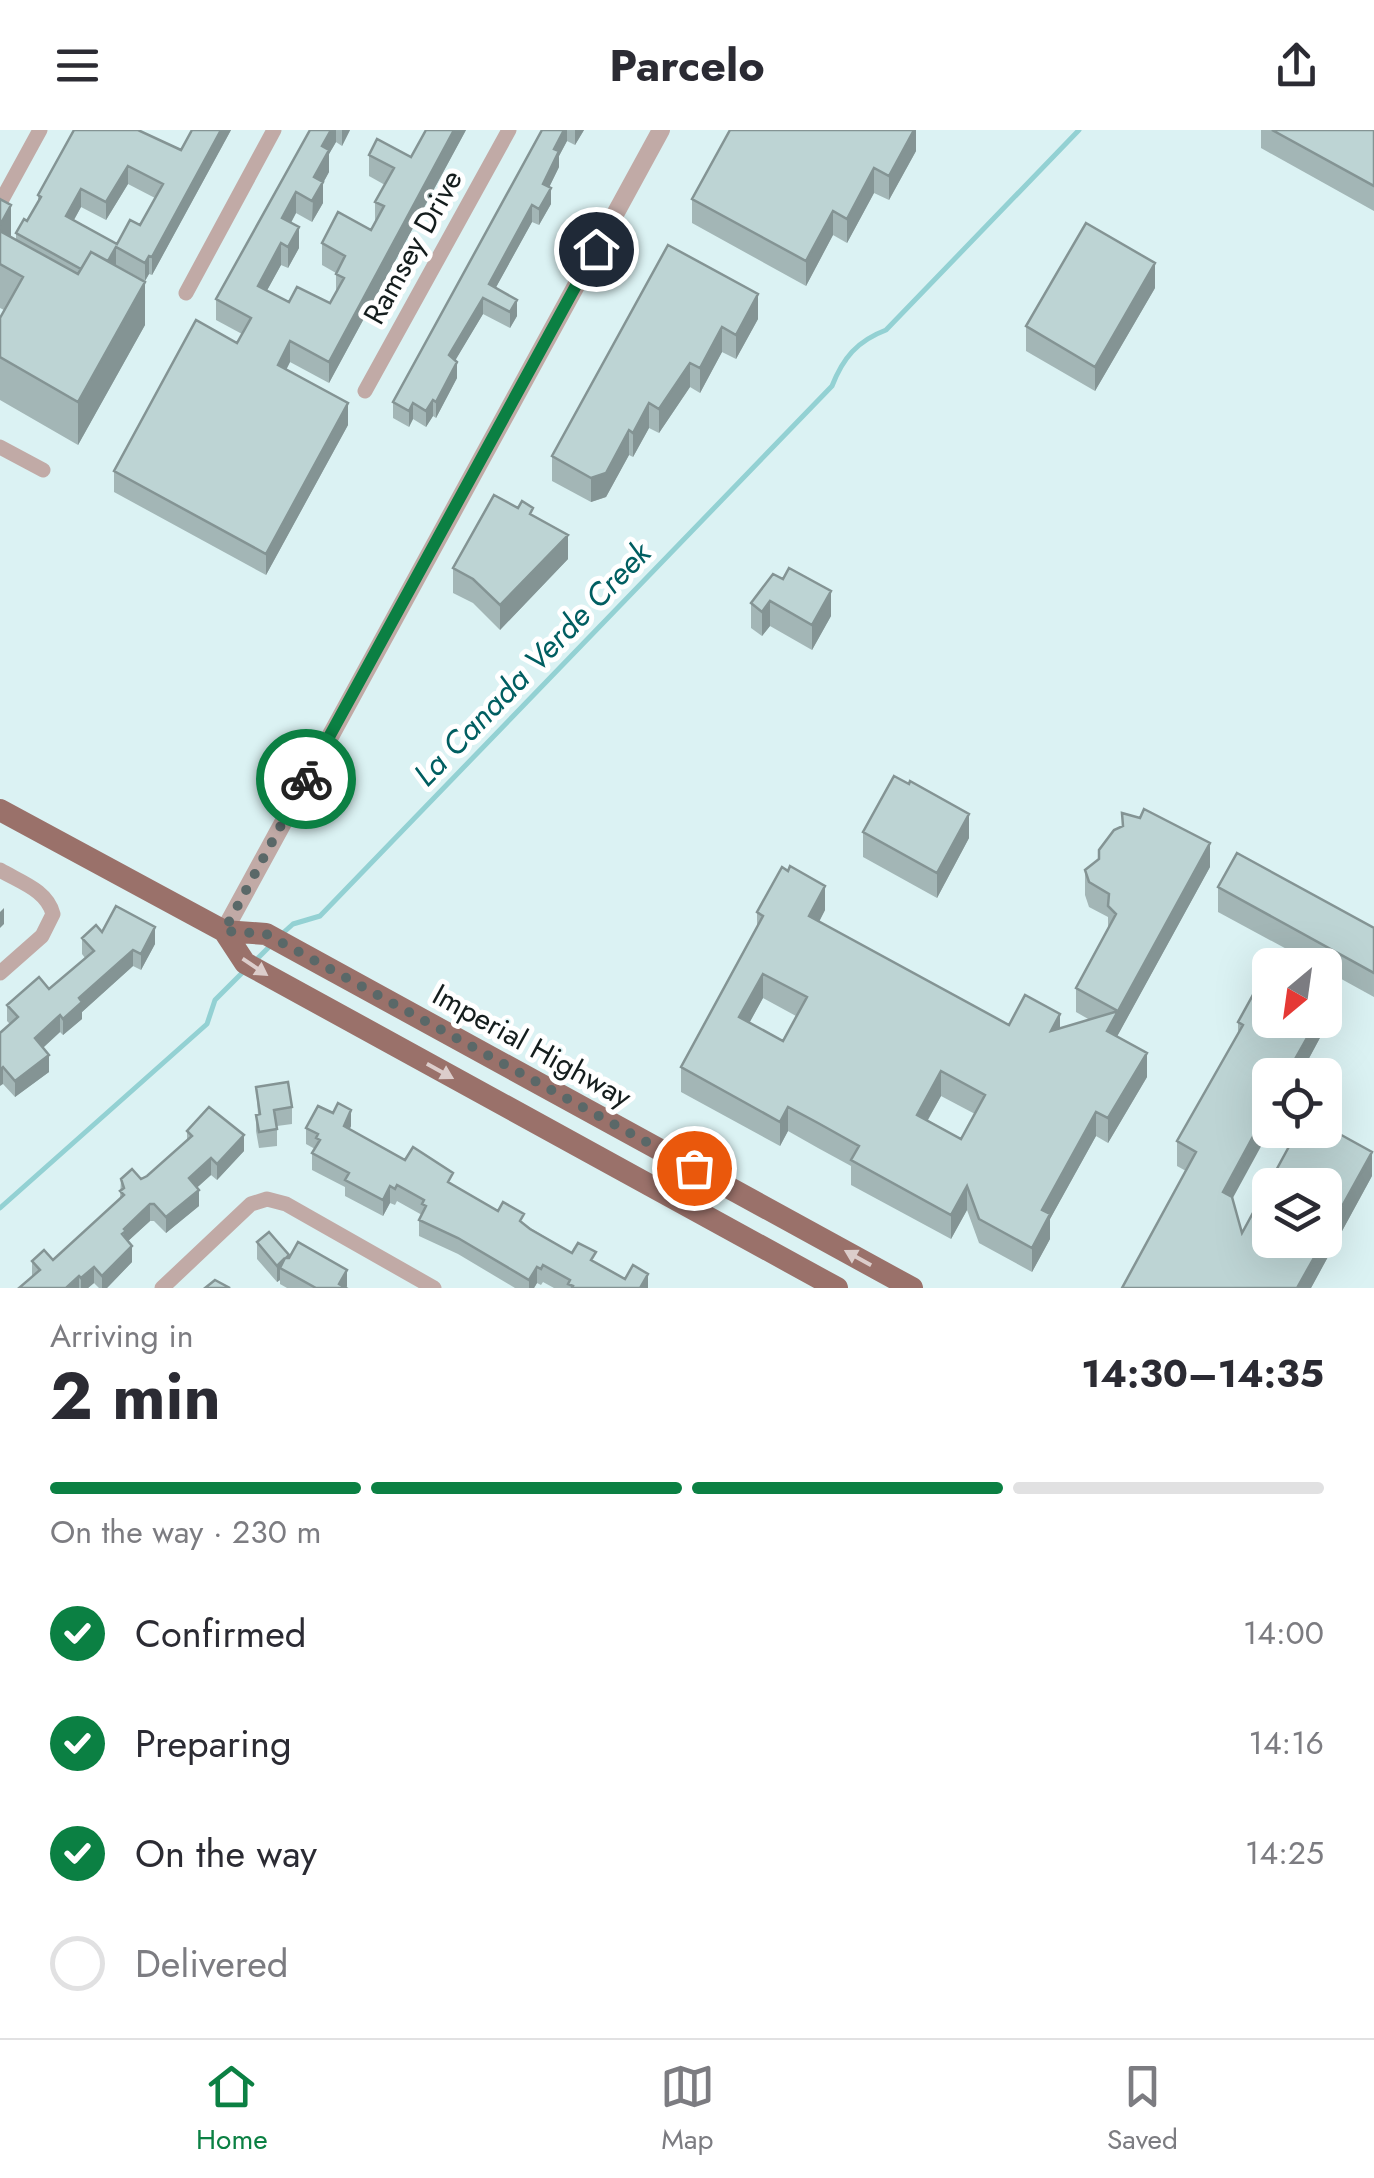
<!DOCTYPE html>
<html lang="en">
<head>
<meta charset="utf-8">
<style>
  body { margin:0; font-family:Jost,sans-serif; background:#f2f2f3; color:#2b2b33; height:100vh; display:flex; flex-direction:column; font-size:38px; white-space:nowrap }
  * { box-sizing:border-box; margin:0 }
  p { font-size:32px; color:#7c7c81 }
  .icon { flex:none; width:55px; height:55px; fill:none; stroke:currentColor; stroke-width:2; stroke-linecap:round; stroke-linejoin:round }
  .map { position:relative; height:1158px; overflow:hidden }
  .side { display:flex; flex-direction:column; background:#fff; flex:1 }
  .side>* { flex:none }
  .needle { width:65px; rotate:209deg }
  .buttons { position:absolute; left:1252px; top:818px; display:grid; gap:20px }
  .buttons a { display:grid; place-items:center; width:90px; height:90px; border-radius:15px; background:#fff; box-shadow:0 10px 40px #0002; font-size:50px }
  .pin { position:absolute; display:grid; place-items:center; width:85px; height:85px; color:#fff; margin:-42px; border:5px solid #fff; border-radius:50%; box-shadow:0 2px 10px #0007 }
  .courier { position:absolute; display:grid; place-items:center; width:100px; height:100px; margin:-50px; border:8px solid #0b8043; border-radius:50%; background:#fff; color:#222; box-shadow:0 2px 12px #0007 }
  .overview em { font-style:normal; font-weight:700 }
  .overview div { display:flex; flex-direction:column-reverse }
  .overview { display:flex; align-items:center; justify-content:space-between; height:170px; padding:0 50px }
  h1 { font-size:65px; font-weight:700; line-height:75px }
  .bar { display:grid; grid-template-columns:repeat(4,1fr); gap:15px 10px; align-content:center; height:120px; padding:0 50px }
  .bar i { height:12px; border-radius:8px; background:#e1e1e2 }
  .bar .current { background:#0b8043 }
  .bar p { grid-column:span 4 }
  ol { padding:0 50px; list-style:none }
  li { display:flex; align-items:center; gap:30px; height:110px }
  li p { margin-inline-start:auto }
  li .icon { padding:10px; border-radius:50%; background:#0b8043; color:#fff; stroke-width:4 }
  li:last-child { color:#7c7c81 }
  li i { width:55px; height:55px; border:5px solid #e1e1e2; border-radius:50% }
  header { display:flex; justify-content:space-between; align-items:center; height:130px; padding:0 50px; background:#fff; font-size:45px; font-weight:700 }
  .tabs { display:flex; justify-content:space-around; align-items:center; height:140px; border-top:2px solid #e1e1e2; background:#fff; font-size:28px; color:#7c7c81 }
  .tabs a { display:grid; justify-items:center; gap:5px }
  .tabs .current { color:#0b8043 }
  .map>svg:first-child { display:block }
</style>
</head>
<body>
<header><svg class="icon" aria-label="menu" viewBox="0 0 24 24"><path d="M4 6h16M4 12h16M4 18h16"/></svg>Parcelo<svg class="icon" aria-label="share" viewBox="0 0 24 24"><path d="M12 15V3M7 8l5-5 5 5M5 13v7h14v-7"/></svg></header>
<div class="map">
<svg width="1374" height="1158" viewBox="0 0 1374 1158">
  <rect width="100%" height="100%" fill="#dbf2f3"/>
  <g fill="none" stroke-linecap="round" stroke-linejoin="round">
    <!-- stream -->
    <path stroke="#93d1d3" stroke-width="5" d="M283,803L293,794L320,786L832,256C843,228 857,211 886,200L1079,0
      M255,831L272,814
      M0,1078L207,894L215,870L243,842"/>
    <!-- minor -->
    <path stroke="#c1aaa6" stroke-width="15" d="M0,73L40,0
      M186,163L274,0
      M365,261L509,0
      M0,317L43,340
      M0,740C20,752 47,760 53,784L42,806L0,843
      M162,1158L251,1074L267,1069L286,1074L434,1158"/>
    <!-- tertiary -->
    <path stroke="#c1aaa6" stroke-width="18" d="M224,801L661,0"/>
    <!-- primary -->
    <path stroke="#9a716a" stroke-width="22" d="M0,680L224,801L266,804L912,1158
      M224,801L245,833L837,1158"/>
  </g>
  <!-- wall -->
  <path fill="#a3b6b6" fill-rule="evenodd" d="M74,0L181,20L192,0H231L152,145L149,144L145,151L116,135L145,195L78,315L0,270V227L4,180L0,178V69L11,107L16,110V103L27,91L38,71V65ZM128,54L155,68L140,95L117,114L74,90L81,77L106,90Z
    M310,0H350L342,16L336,12L329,24V42L323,53V73L312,92L296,83L291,93L299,118L288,138L281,135L267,160L289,172L330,173L336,163V143L322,135V113L371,100L375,93V72L385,55L369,46V25L411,27L426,0H466L329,253L290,232L286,240L348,295L266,445L114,362V341L237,213L242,204L216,190V169Z
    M542,0H584L575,15L567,11L559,26V37L549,57L551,74L539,95L532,92L496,157L517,186L510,198L483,184L455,230L457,248L436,288L433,286L426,297L413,289L409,297L393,288V272Z
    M916,0V21L889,70L874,63L847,113L833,105L806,156L692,93V69Z
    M1261,0H1374V81L1261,18Z
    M668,115L758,189L736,229L722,222L700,263L690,257L659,303L649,298L633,327L629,325L606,367L591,372L552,351V326Z
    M1155,158L1095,261L1026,221V196Z
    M533,386L568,429L500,500L473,473L453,463V438Z
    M783,449L831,486L812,520L770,496L762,506L751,498V473Z
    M863,702L969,708L937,768L863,727Z
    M1210,737L1117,906L1147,947L1108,1013L1096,1006L1050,1089V1109L1032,1142L979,1113L967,1080L951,1109L851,1055V1036L818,1018L788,1001L780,1016L681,962V937L757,797V782L825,780L819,792L1009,895L1060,899L1090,890L1076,882V858L1108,800V787L1089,777L1085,765V740ZM763,868L796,886L783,911L749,893ZM941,966L975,984L961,1009L928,990Z
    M1218,757L1374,798V867L1325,840V835H1316L1218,782Z
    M102,802L155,814L141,840L133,836L82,882V889L63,905L60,902L43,918L49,942L15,967L3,954L0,903L10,894L7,891V875L49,859L85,828L82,824V808Z
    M1329,891L1300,945H1270L1232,1068L1242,1103L1372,1046L1311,1158H1122L1186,1041L1177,1036V1011L1238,905V892Z
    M256,957L292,977V994L277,996V1016L259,1018L256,1001V985L258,984Z
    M333,983L351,996L349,1000L524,1094L572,1123L596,1133L625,1149L648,1158H554L543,1152L541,1155L537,1153L534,1158H515L458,1124L419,1106V1090L422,1085L397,1071L395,1075L390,1073L383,1086L345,1066V1057L312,1040V1023L315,1019L306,1014V998Z
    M187,1001L244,1021L217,1050L211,1045L197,1057L199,1076L166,1103L154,1091H150L128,1111L132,1132L107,1158H99L94,1153L88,1158H19L32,1147V1131L53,1130L120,1068L121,1049H141L147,1046L187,1010Z
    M257,1112L289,1128L347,1156L346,1158H287L280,1154V1150L277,1152L257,1129Z"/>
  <!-- shaded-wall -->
  <path fill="#849494" d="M221,0H231L152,145V127Z
    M331,0H336V12L329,24V42L323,53V73L312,92L314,47L322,16Z
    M342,0H350L342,16Z
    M454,0H466L329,253V232Z
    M564,0H567V11L559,26V37L543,70V54L554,19Z
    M575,0H584L575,15Z
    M914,0H916V21L889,70V46Z
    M128,36V54L106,90V72Z
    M874,38V63L847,113V89Z
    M551,58V74L539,95V79Z
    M81,59V77L66,104V86Z
    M296,62V83L282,109V88Z
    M11,75V118L0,134V95Z
    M532,75V92L489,170V154Z
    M833,81V105L806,156V131Z
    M299,97V118L288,138V117Z
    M281,113V135L258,177V156Z
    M116,117V135L99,148Z
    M149,126V144L145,151V133Z
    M1155,133V158L1095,261V237Z
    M145,152V195L78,315V272Z
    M758,164V189L736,229V205Z
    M483,168V184L449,241V225Z
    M517,170V186L510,198V182Z
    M722,197V222L700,263V238Z
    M290,211V232L278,256V235Z
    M457,232V248L436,288V272Z
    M690,233V257L659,303V279Z
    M433,270V286L426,297V281Z
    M348,273V295L266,445V424Z
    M413,273V289L409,297V281Z
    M649,273V298L633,327V303Z
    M629,300V325L606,367L591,372V348Z
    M568,405V429L500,500V475Z
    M831,461V486L812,520V495Z
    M770,471V496L762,506V482Z
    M969,684V708L937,768V743Z
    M1210,713V737L1107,925V901Z
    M825,756V780L809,811V786Z
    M4,778V794L0,798V782Z
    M155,797V814L141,840V824Z
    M133,820V836L82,882V889L63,905V889L79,868Z
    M763,844V868L739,912V887Z
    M1329,867V891L1300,945H1286L1317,890H1325V875Z
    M1060,884V908L1051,901Z
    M60,885V902L35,925V908Z
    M1147,923V947L1108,1013V988Z
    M49,925V942L15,967V951Z
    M3,937V954L0,956V940Z
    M941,941V966L917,1009V985Z
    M1270,975V1000L1223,1086V1062Z
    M788,977V1001L780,1016V992Z
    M351,980V996L344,1013V996Z
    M1096,982V1006L1050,1089V1109L1032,1142V1118L1042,1080Z
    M244,1005V1021L217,1050V1034Z
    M1372,1022V1046L1311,1158H1297L1324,1110H1325Z
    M211,1028V1045L189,1065V1048Z
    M390,1056V1073L383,1086V1070Z
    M967,1056V1080L951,1109V1085Z
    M199,1060V1076L166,1103V1087Z
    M150,1074V1091L126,1113L122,1121L124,1099Z
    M132,1116V1132L107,1158H102V1146Z
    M285,1128L280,1138V1150L277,1152V1136Z
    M94,1137V1153L88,1158H81V1148Z
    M537,1137V1153L534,1158H529V1150Z
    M347,1140V1156L346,1158L339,1154Z
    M648,1144V1158H640Z
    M79,1146V1158H66Z"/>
  <!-- building -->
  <path fill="#bdd4d4" stroke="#849494" stroke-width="2.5" fill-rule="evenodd" d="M74,0H138L181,20L192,0H221L152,127L149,126L145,133L116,117L108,131L91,122L81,139L16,103L24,89L27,91L41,67L38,65ZM128,36L163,54L140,95L130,90L117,114L66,86L81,59L106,72Z
    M310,0H331L322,16L329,20L314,47L323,52L312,71L296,62L282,88L299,97L288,117L281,113L258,156L289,172L297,157L330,173L344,148L336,144L345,126L322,113L338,82L371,100L384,76L375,72L394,38L369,25L377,9L411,27L426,0H454L329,232L290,211L278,235L348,273L266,424L114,341L196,190L237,213L251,188L216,169Z
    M542,0H564L554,19L559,21L543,54L551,58L539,79L532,75L489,154L517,170L510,182L483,168L449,225L457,232L436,272L433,270L426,281L413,273L409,281L393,272Z
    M730,0H914L889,46L874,38L847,89L833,81L806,131L692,69Z
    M1272,0H1374V56Z
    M0,69L11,75L0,95Z
    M1086,93L1155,133L1095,237L1026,196Z
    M0,101L78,144L91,122L145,152L78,272L0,227V188L23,147L0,134Z
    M668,115L758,164L736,205L722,197L700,238L690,233L659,279L649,273L633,303L629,300L606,343L591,348L552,326Z
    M494,365L518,378L522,371L533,378L530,384L568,405L500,475L473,449L453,438Z
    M789,438L831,461L812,495L770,471L762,482L751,473L773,444L783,449Z
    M894,646L909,654L910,651L969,684L937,743L863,702Z
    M1144,679L1210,713L1118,881L1076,858L1116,784L1108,776L1109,764L1089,752L1085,740L1099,729V720L1114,700L1123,696L1122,683L1140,688Z
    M1237,723L1374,798V843L1218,757Z
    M790,736L825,756L809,786L1009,895L1025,865L1060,884L1051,901L1118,881L1107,901L1147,923L1108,988L1096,982L1042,1080L1050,1084L1032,1118L979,1089L967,1056L951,1085L851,1030L859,1016L818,993L788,977L780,992L681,937L763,786L757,782L782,737L788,741ZM763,844L807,867L783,911L739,887ZM941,941L985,965L961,1009L917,985Z
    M116,776L155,797L141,824L133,820L79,868L82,872L63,889L60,885L35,908L49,925L15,951L3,937L0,940V903L18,887L7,875L39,847L49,859L94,821L82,808L96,795L102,802Z
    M1270,834L1272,835H1270V890H1317L1286,945H1270V975L1223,1062L1232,1067L1242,1103L1298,1000H1325V996L1372,1022L1325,1107V1055H1270V1110H1324L1297,1158H1122L1196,1022L1177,1011L1243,895L1238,892Z
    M288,952L292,977L274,980L277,999L259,1002L256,985L260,984L256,957Z
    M338,973L351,980L344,996L405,1030L413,1017L453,1043L448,1052L498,1081L503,1072L524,1084L520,1091L530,1099L572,1123L578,1113L596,1122L591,1130L625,1149L633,1135L648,1144L640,1158H572L573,1156L568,1154L570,1150L543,1135L541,1139L537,1137L529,1150L458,1108L419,1090L426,1076L422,1074L424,1070L397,1055L395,1059L390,1056L383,1070L345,1050L349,1043L312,1023L320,1010L316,1008L318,1004L306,998L318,976L333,983Z
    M209,977L244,1005L217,1034L211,1028L189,1048L199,1060L166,1087L154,1074H150L124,1099L126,1101L122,1104L132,1116L102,1146L94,1137L81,1148L79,1146L66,1158H19L40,1140L32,1131L44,1120L53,1130L124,1065L120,1061L124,1058L121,1049L132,1039L141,1049L147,1046L192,1006L187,1001Z
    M269,1102L289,1125L286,1128H289L298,1112L347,1140L339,1154L346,1158H316L280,1138L285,1128L277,1136L257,1112Z
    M215,1150L230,1158H205Z"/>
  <!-- one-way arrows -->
  <defs><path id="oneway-solid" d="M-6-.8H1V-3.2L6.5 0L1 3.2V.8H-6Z" transform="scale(2.5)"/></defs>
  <g fill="#dccdcb">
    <use href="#oneway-solid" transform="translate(255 837) rotate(34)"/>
    <use href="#oneway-solid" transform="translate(440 941) rotate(29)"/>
    <use href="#oneway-solid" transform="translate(858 1128) rotate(-151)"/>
  </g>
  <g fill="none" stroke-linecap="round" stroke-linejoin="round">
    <!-- done -->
    <path stroke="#5a6868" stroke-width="10" stroke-dasharray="0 18" d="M306,649L224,801L266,804L694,1038"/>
    <!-- route -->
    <path stroke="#0b8043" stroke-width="12" d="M306,649L596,119"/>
  </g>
  <g text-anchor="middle" stroke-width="10" stroke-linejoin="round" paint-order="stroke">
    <!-- street labels -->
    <g font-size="30" fill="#141d1d" stroke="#fff">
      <text transform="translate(413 117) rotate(-61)" y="10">Ramsey Drive</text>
      <text transform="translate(532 916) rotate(29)" y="10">Imperial Highway</text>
    </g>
    <!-- water labels -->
    <g font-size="32" font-style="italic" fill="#005e61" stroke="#fff">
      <text transform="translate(532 534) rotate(-46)" y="11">La Canada Verde Creek</text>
    </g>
  </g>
</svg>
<div class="buttons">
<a><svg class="needle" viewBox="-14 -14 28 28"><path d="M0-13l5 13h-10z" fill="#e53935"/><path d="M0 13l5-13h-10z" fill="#7c7c81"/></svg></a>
<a><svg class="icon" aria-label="locate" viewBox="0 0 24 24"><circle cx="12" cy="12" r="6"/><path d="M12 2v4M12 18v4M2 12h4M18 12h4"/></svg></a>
<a><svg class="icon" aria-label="layers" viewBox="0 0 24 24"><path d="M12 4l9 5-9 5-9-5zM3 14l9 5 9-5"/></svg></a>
</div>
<div class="pin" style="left:694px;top:1038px;background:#ea580c"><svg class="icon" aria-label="bag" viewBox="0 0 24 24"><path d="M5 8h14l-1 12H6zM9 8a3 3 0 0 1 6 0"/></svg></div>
<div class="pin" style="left:596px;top:119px;background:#1f2937"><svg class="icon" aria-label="home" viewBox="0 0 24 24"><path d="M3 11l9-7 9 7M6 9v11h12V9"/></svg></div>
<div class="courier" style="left:306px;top:649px"><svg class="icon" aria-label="bike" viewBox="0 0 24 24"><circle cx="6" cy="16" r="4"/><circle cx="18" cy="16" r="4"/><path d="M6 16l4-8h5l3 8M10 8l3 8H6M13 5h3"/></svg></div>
</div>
<section class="side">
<div class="overview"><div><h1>2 min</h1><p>Arriving in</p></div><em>14:30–14:35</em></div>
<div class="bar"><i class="current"></i><i class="current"></i><i class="current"></i><i></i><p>On the way · 230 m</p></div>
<ol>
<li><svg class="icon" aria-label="check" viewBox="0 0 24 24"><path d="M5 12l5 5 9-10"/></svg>Confirmed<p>14:00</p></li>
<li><svg class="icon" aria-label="check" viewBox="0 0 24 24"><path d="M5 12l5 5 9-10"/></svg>Preparing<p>14:16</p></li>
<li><svg class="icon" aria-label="check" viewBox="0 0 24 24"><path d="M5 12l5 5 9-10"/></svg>On the way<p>14:25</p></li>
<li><i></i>Delivered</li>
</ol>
</section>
<nav class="tabs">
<a class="current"><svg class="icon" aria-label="home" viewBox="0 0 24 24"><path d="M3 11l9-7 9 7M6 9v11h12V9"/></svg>Home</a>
<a><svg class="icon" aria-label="map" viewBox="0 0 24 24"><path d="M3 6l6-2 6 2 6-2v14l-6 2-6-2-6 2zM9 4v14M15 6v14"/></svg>Map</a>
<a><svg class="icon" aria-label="saved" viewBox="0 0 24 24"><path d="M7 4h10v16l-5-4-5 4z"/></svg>Saved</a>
</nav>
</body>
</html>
